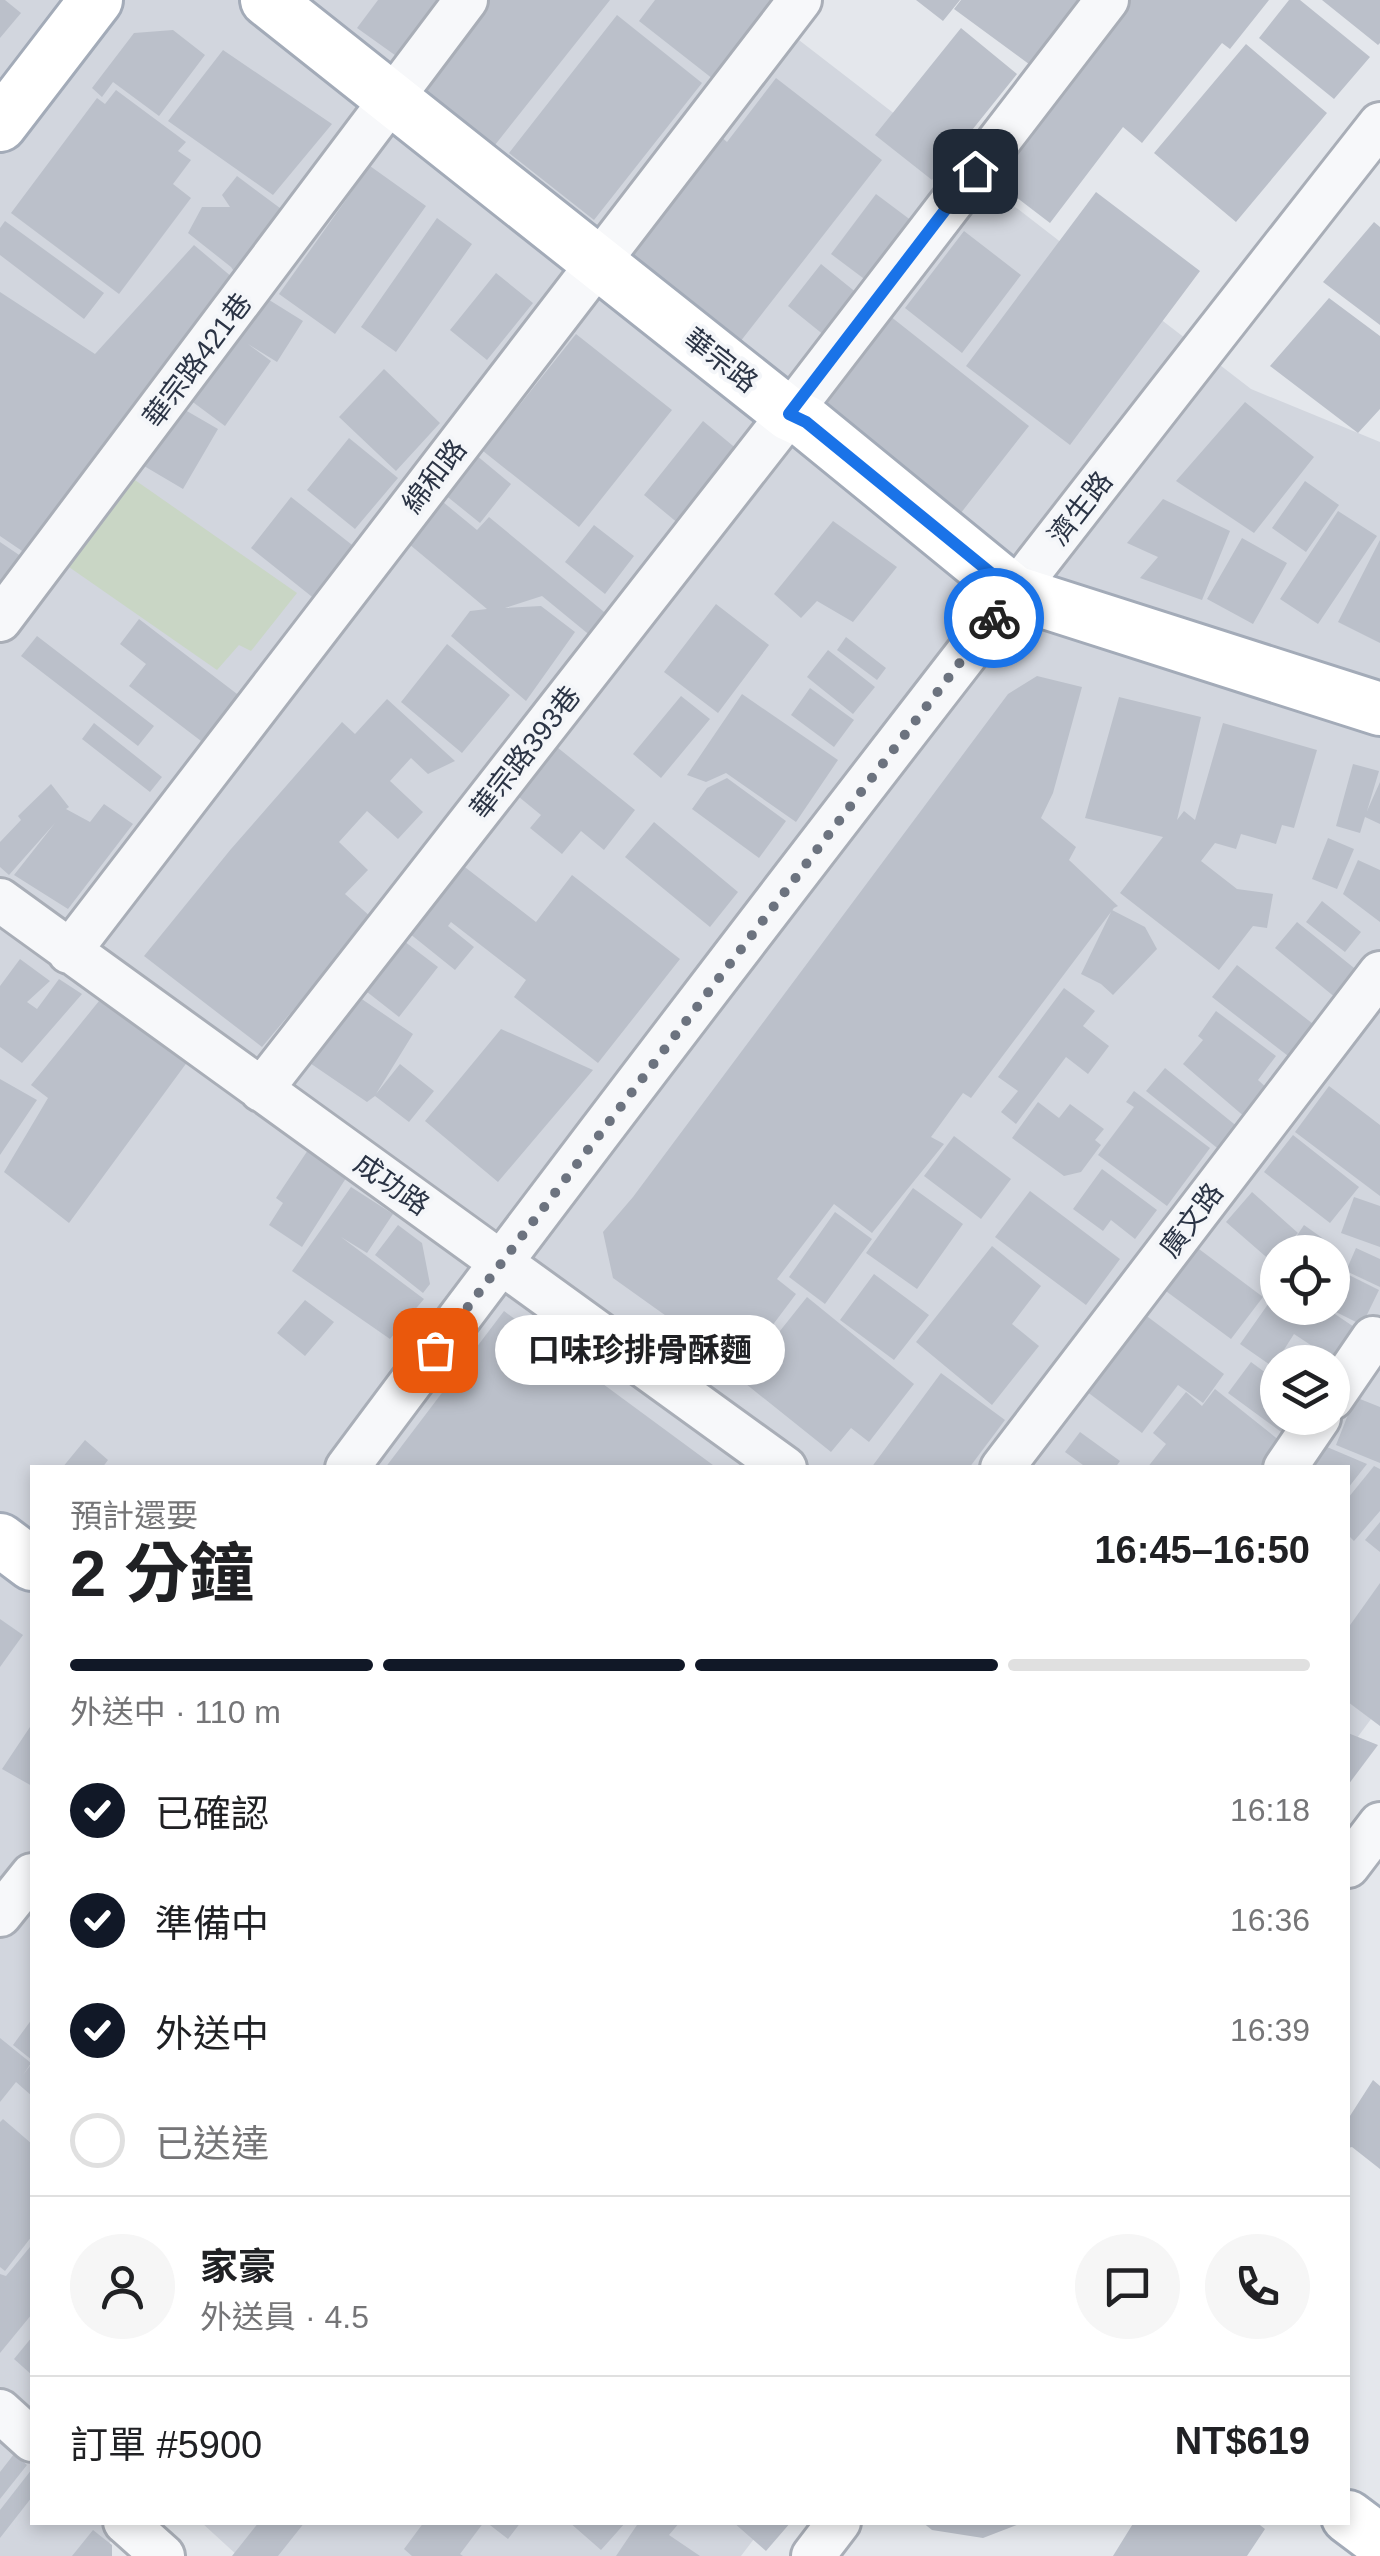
<!DOCTYPE html>
<html lang="zh-TW">
<head>
<meta charset="utf-8">
<style>
  body { margin:0; font-family:Arial,"Noto Sans TC",sans-serif; background:#f6f6f6; color:#202124; height:100vh; display:flex; flex-direction:column; font-size:38px; white-space:nowrap }
  * { box-sizing:border-box; margin:0 }
  p { font-size:32px; color:#757577 }
  .icon { flex:none; width:55px; height:55px; fill:none; stroke:currentColor; stroke-width:2; stroke-linecap:round; stroke-linejoin:round }
  .map { position:relative; flex:1; overflow:hidden }
  .sheet { position:absolute; left:30px; top:1465px; width:1320px; height:1060px; display:flex; flex-direction:column; background:#fff; border-radius:0px; box-shadow:0 5px 15px #0003 }
  .sheet>* { flex:none }
  .fabs { position:absolute; left:1260px; top:1235px; display:grid; gap:20px }
  .fabs a { display:grid; place-items:center; width:90px; height:90px; border-radius:50%; background:#fff; box-shadow:0 5px 15px #0003; font-size:50px }
  .pin { position:absolute; display:grid; place-items:center; width:85px; height:85px; color:#fff; margin:-42px; border-radius:20px; box-shadow:0 5px 15px #0006 }
  .courier { position:absolute; display:grid; place-items:center; width:100px; height:100px; margin:-50px; border:8px solid #1a73e8; border-radius:50%; background:#fff; color:#222; box-shadow:0 2px 12px #0007 }
  .bubble { position:absolute; height:70px; border-radius:35px; background:#fff; box-shadow:0 5px 15px #0003; font-size:32px; font-weight:700; line-height:70px; text-align:center }
  .overview em { font-style:normal; font-weight:700 }
  .overview div { display:flex; flex-direction:column-reverse }
  .overview { display:flex; align-items:center; justify-content:space-between; height:170px; padding:0 40px }
  h1 { font-size:65px; font-weight:700; line-height:75px }
  .bar { display:grid; grid-template-columns:repeat(4,1fr); gap:15px 10px; align-content:center; height:120px; padding:0 40px }
  .bar i { height:12px; border-radius:8px; background:#e0e0e0 }
  .bar .on { background:#111827 }
  .bar p { grid-column:span 4 }
  .line { display:flex; align-items:center; gap:25px; padding:0 40px; border-top:2px solid #e0e0e0 }
  .line div { flex:1 }
  .round { display:grid; place-items:center; flex:none; width:105px; height:105px; border-radius:52px; background:#f6f6f6 }
  ol { padding:0 40px; list-style:none }
  li { display:flex; align-items:center; gap:30px; height:110px }
  li p { margin-inline-start:auto }
  li .icon { padding:10px; border-radius:50%; background:#111827; color:#fff; stroke-width:4 }
  li:last-child { color:#757577 }
  li i { width:55px; height:55px; border:5px solid #e0e0e0; border-radius:50% }
  .map>svg:first-child { display:block }
</style>
</head>
<body>
<div class="map">
<svg width="1380" height="2556" viewBox="0 0 1380 2556">
  <rect width="100%" height="100%" fill="#e4e7ec"/>
  <!-- built -->
  <path fill="#d2d6de" fill-rule="evenodd" d="M0,0H747L1251,389L1380,442V1707L1348,1750V1468H32V2522L126,2523L99,2556H0ZM1278,1252H1332V1308H1278ZM1278,1362H1332V1418H1278Z
    M202,2523H766L741,2556H238Z"/>
  <!-- green -->
  <path fill="#c9d6c5" d="M122,471L297,593L251,651L239,645L217,670L56,558Z"/>
  <!-- building -->
  <path fill="#bbc0ca" d="M0,0H5L21,13L0,38Z
    M378,0H462L413,68L357,28Z
    M484,0H610L491,150L414,88Z
    M655,0H774L713,79L639,21Z
    M916,0H960L943,21Z
    M961,0H1087L1037,70L954,9Z
    M1128,0H1269L1230,49L1222,43L1142,143L1123,127L1050,223L991,178Z
    M1289,0H1300L1370,57L1334,99L1259,38Z
    M1322,0H1380V43L1378,45Z
    M617,15L702,83L594,220L509,153Z
    M961,28L1017,74L932,180L875,135Z
    M173,30L205,55L159,116L113,82L102,97L92,88L134,33Z
    M1246,44L1327,113L1236,222L1154,153Z
    M223,50L332,124L273,195L168,121Z
    M776,78L882,160L740,342L627,250L719,135L727,142Z
    M116,90L186,142L178,151L191,160L173,184L191,198L119,294L11,213L97,98L105,104Z
    M370,166L426,206L335,334L279,294Z
    M237,176L292,217L240,280L231,267L188,233L202,207H230L222,195Z
    M1096,192L1200,271L1070,445L966,366Z
    M876,194L916,224L871,284L831,254Z
    M437,218L472,244L396,352L361,327Z
    M5,221L104,293L84,319L0,255V228Z
    M1374,222L1380,227V325L1323,282Z
    M964,231L1021,275L962,353L905,308Z
    M194,245L239,283L28,555L0,536V292L95,354Z
    M821,264L863,298L830,340L788,306Z
    M496,273L533,303L487,360L450,330Z
    M258,293L303,321L277,362L248,344L271,361L225,426L186,397Z
    M1329,298L1380,336V409L1358,433L1270,366Z
    M890,316L1029,426L946,532L806,422Z
    M576,334L672,410L579,527L483,451Z
    M384,369L440,423L396,471L339,417Z
    M1245,402L1314,457L1254,533L1176,481Z
    M173,403L218,429L183,489L139,463Z
    M703,421L744,455L685,529L644,495Z
    M349,438L398,478L355,529L307,490Z
    M476,455L511,484L480,523L444,494Z
    M1305,481L1339,505L1306,552L1272,528Z
    M291,497L356,548L316,600L251,548Z
    M1163,499L1230,531L1202,600L1140,578L1158,557L1127,543Z
    M443,502L477,530L489,517L609,616L592,637L542,596L505,608L541,606L575,632L526,701L451,636L470,611L487,609L409,544Z
    M1338,511L1377,536L1318,624L1280,599Z
    M833,521L897,567L853,622L817,601L801,618L774,594Z
    M594,525L634,556L605,594L565,562Z
    M1242,538L1287,563L1253,624L1207,599Z
    M1380,540V643L1338,622Z
    M0,542L31,563L0,596Z
    M716,604L769,645L718,713L664,672Z
    M139,619L241,697L205,744L129,686L146,664L120,644Z
    M37,636L154,726L138,746L21,656Z
    M846,637L886,668L877,680L837,650Z
    M447,644L510,695L462,753L401,702Z
    M828,650L875,687L853,714L807,677Z
    M1037,676L1082,687L1053,793L1041,818L1076,847L1069,860L1118,906L1114,908L971,1098L963,1093L931,1137L944,1144L872,1233L834,1204L777,1279L796,1294L732,1379L675,1340L683,1328L613,1278L603,1232L633,1197L1008,694Z
    M810,688L854,720L834,747L791,715Z
    M742,694L838,760L796,822L726,773L706,782L687,775Z
    M681,696L710,719L661,778L633,754Z
    M1119,697L1201,717L1177,820L1184,811L1195,820L1223,723L1317,750L1294,828L1282,825L1276,844L1241,834L1236,849L1215,843L1201,861L1237,889L1273,894L1267,928L1253,926L1219,970L1120,893L1163,837L1085,818Z
    M387,699L455,761L428,774L411,758L390,781L423,812L398,839L367,811L339,842L368,870L345,894L371,917L262,1047L144,956L231,849L342,722L355,734Z
    M94,723L162,777L150,792L82,739Z
    M547,739L635,810L604,850L581,831L562,854L530,828L541,815L508,788Z
    M1353,764L1379,771L1367,811L1380,782V824L1365,817L1360,833L1336,826Z
    M727,778L786,821L759,858L692,809L707,788Z
    M51,784L69,807L66,809L90,822L104,804L133,824L68,909L14,875L55,823L9,875L0,867V842L21,820L18,816Z
    M654,822L738,892L710,927L625,857Z
    M1328,838L1354,849L1337,889L1312,879Z
    M448,854L536,922L572,875L680,959L598,1063L514,997L526,980L451,922L448,926L474,947L455,970L394,921Z
    M1358,860L1380,870V922L1343,894Z
    M1322,901L1361,932L1345,952L1306,922Z
    M1112,910L1145,927L1157,949L1113,995L1101,984L1081,974Z
    M1297,922L1364,976L1342,1003L1275,948Z
    M400,938L438,967L399,1017L362,988Z
    M20,959L50,981L27,1002L37,1009L59,979L82,994L22,1063L0,1047V986Z
    M1237,965L1317,1027L1292,1059L1212,997Z
    M1064,988L1095,1011L1083,1026L1109,1046L1088,1074L1066,1057L1016,1124L1001,1112L1018,1091L998,1077Z
    M350,991L413,1034L376,1094L400,1064L434,1091L409,1122L375,1096L367,1102L304,1059Z
    M99,1001L188,1061L69,1223L4,1172L48,1098L31,1085Z
    M1216,1011L1276,1056L1258,1080L1269,1090L1246,1118L1183,1064L1203,1040L1198,1036Z
    M501,1029L593,1070L498,1182L425,1121Z
    M1165,1068L1244,1132L1226,1155L1146,1091Z
    M0,1079L37,1100L0,1155Z
    M1329,1086L1380,1125V1196L1295,1132Z
    M1134,1091L1210,1148L1167,1206L1098,1155L1134,1107L1126,1102Z
    M1038,1102L1059,1118L1070,1104L1104,1129L1095,1140L1101,1145L1081,1172L1064,1176L1012,1138Z
    M1293,1135L1359,1187L1330,1223L1264,1172Z
    M954,1136L1011,1179L981,1219L924,1176Z
    M308,1150L348,1175L302,1247L269,1225L283,1203L276,1198Z
    M1102,1169L1157,1210L1135,1239L1111,1220L1103,1231L1073,1209Z
    M351,1187L393,1214L367,1253L341,1237L424,1299L390,1339L292,1271Z
    M913,1188L963,1224L917,1289L866,1253Z
    M1030,1191L1120,1259L1086,1305L995,1237Z
    M1252,1192L1298,1233L1280,1252H1278L1272,1262L1226,1222Z
    M1354,1197L1380,1206V1247L1341,1233Z
    M835,1212L872,1239L825,1304L789,1277Z
    M398,1225L422,1243L430,1284L423,1293L375,1255Z
    M1304,1225L1328,1242L1320,1252H1286Z
    M1191,1243L1263,1297L1231,1339L1159,1286Z
    M992,1246L1041,1286L1012,1324L1039,1346L992,1405L916,1342Z
    M1356,1248L1380,1259V1287L1346,1271Z
    M874,1274L929,1315L894,1360L840,1320Z
    M1347,1274L1379,1290L1362,1325L1332,1310V1304Z
    M1278,1290V1308H1326L1360,1331L1338,1363L1294,1334L1273,1367L1240,1344Z
    M807,1297L914,1384L869,1442L851,1428L831,1452L741,1380Z
    M305,1300L334,1322L305,1356L277,1333Z
    M504,1311L717,1468H385Z
    M1140,1311L1224,1374L1203,1403L1178,1385L1142,1433L1082,1388Z
    M1297,1346L1320,1362H1286Z
    M1251,1362L1274,1379L1278,1374V1418H1295L1284,1434L1228,1393Z
    M941,1373L1005,1420L969,1468H871Z
    M1215,1389L1290,1449L1275,1468H1147L1166,1444L1153,1433L1186,1392L1202,1406Z
    M1355,1397L1380,1407V1463L1336,1445Z
    M1080,1432L1120,1461L1115,1468H1082L1083,1465L1065,1452Z
    M85,1440L108,1460L102,1468H62Z
    M1327,1447L1367,1464L1348,1488V1468H1311Z
    M1374,1466L1380,1469V1511L1354,1541L1348,1535V1498Z
    M1380,1522V1552L1365,1540Z
    M1380,1583V1726L1348,1702V1628Z
    M0,1619L23,1635L0,1667Z
    M32,1724V1786L2,1769Z
    M1348,1733L1378,1745L1348,1785Z
    M32,2019V2060L13,2045Z
    M0,2038L31,2063L23,2075L32,2063V2096L16,2082L0,2102Z
    M1373,2080L1380,2086V2169L1352,2147L1348,2148V2119Z
    M3,2119L32,2144V2236L5,2271L0,2267V2122Z
    M30,2247L32,2248V2314L0,2353V2274L6,2276Z
    M32,2337V2375L14,2359Z
    M14,2454L27,2465L0,2499V2472Z
    M32,2469V2497L0,2538V2510Z
    M259,2522H305L278,2556H232Z
    M424,2522H484L460,2554L463,2556H412L404,2549Z
    M486,2522H521L508,2539Z
    M569,2522H626L601,2550Z
    M639,2522H680L669,2535L700,2556H616Z
    M733,2522H791L766,2551Z
    M922,2522H1022V2523L983,2538L932,2530Z
    M1134,2522H1256L1265,2529L1247,2556H1113Z
    M93,2530L112,2545V2556H72Z"/>
  <g fill="none" stroke-linecap="round" stroke-linejoin="round">
    <!-- minor casing -->
    <g stroke="#a9aeb7" stroke-width="48">
      <path id="minor" d="M0,620L466,0
        M0,900L785,1468
        M69,952L800,0
        M261,1090L789,414L1107,0
        M1332,1398L1373,1338
        M347,1468C685,1014 1031,568 1380,124
        M1002,1468L1380,973
        M1285,1468L1319,1418
        M1348,1866L1380,1824
        M0,1915L32,1875
        M0,2411L32,2440
        M125,2522L163,2556
        M813,2556L839,2522"/>
    </g>
    <!-- major casing -->
    <g stroke="#a3abb8" stroke-width="58">
      <path id="major" d="M267,0L789,414L806,422L1014,592L1380,709
        M0,125L96,0
        M0,1540L32,1564
        M1348,2517L1380,2541"/>
    </g>
    <!-- minor -->
    <use href="#minor" stroke="#f7f8fa" stroke-width="42"/>
    <!-- major -->
    <use href="#major" stroke="#fff" stroke-width="52"/>
  </g>
  <g fill="none" stroke-linecap="round" stroke-linejoin="round">
    <!-- done -->
    <path stroke="#6c737f" stroke-width="10" stroke-dasharray="0 18" d="M435,1350L994,618"/>
    <!-- route -->
    <path stroke="#1a73e8" stroke-width="12" d="M975,171L789,414L806,422L1014,592L994,618"/>
  </g>
  <g text-anchor="middle" stroke-width="8" stroke-linejoin="round" paint-order="stroke">
    <!-- street labels -->
    <g font-size="28" fill="#2b3445" stroke="#f4f6f9">
      <text transform="translate(197 360) rotate(-53)" y="10">華宗路421巷</text>
      <text transform="translate(721 360) rotate(38)" y="10">華宗路</text>
      <text transform="translate(434 476) rotate(-52)" y="10">綿和路</text>
      <text transform="translate(1080 508) rotate(-52)" y="10">濟生路</text>
      <text transform="translate(525 752) rotate(-52)" y="10">華宗路393巷</text>
      <text transform="translate(392 1184) rotate(35)" y="10">成功路</text>
      <text transform="translate(1191 1220) rotate(-53)" y="10">廣文路</text>
    </g>
  </g>
</svg>
<div class="fabs">
<a><svg class="icon" aria-label="locate" viewBox="0 0 24 24"><circle cx="12" cy="12" r="6"/><path d="M12 2v4M12 18v4M2 12h4M18 12h4"/></svg></a>
<a><svg class="icon" aria-label="layers" viewBox="0 0 24 24"><path d="M12 4l9 5-9 5-9-5zM3 14l9 5 9-5"/></svg></a>
</div>
<div class="pin" style="left:435px;top:1350px;background:#ea580c"><svg class="icon" aria-label="bag" viewBox="0 0 24 24"><path d="M5 8h14l-1 12H6zM9 8a3 3 0 0 1 6 0"/></svg></div>
<div class="pin" style="left:975px;top:171px;background:#1f2937"><svg class="icon" aria-label="home" viewBox="0 0 24 24"><path d="M3 11l9-7 9 7M6 9v11h12V9"/></svg></div>
<div class="courier" style="left:994px;top:618px"><svg class="icon" aria-label="bike" viewBox="0 0 24 24"><circle cx="6" cy="16" r="4"/><circle cx="18" cy="16" r="4"/><path d="M6 16l4-8h5l3 8M10 8l3 8H6M13 5h3"/></svg></div>
<div class="bubble" style="left:495px;top:1315px;width:290px">口味珍排骨酥麵</div>
<section class="sheet">
<div class="overview"><div><h1>2 分鐘</h1><p>預計還要</p></div><em>16:45–16:50</em></div>
<div class="bar"><i class="on"></i><i class="on"></i><i class="on"></i><i></i><p>外送中 · 110 m</p></div>
<ol>
<li><svg class="icon" aria-label="check" viewBox="0 0 24 24"><path d="M5 12l5 5 9-10"/></svg>已確認<p>16:18</p></li>
<li><svg class="icon" aria-label="check" viewBox="0 0 24 24"><path d="M5 12l5 5 9-10"/></svg>準備中<p>16:36</p></li>
<li><svg class="icon" aria-label="check" viewBox="0 0 24 24"><path d="M5 12l5 5 9-10"/></svg>外送中<p>16:39</p></li>
<li><i></i>已送達</li>
</ol>
<div class="line" style="height:180px"><a class="round"><svg class="icon" aria-label="person" viewBox="0 0 24 24"><circle cx="12" cy="8" r="4"/><path d="M4 21q1-7 8-7t8 7"/></svg></a><div><b>家豪</b><p>外送員 · 4.5</p></div><a class="round"><svg class="icon" aria-label="chat" viewBox="0 0 24 24"><path d="M4 5h16v11H9l-5 4z"/></svg></a><a class="round"><svg class="icon" aria-label="phone" viewBox="0 0 24 24"><path d="M5 4h4l2 5-3 2q2 4 5 5l2-3 5 2v4C11 20 4 13 5 4z"/></svg></a></div>
<div class="line" style="height:130px"><div>訂單 #5900</div><b>NT$619</b></div>
</section>
</div>
</body>
</html>
